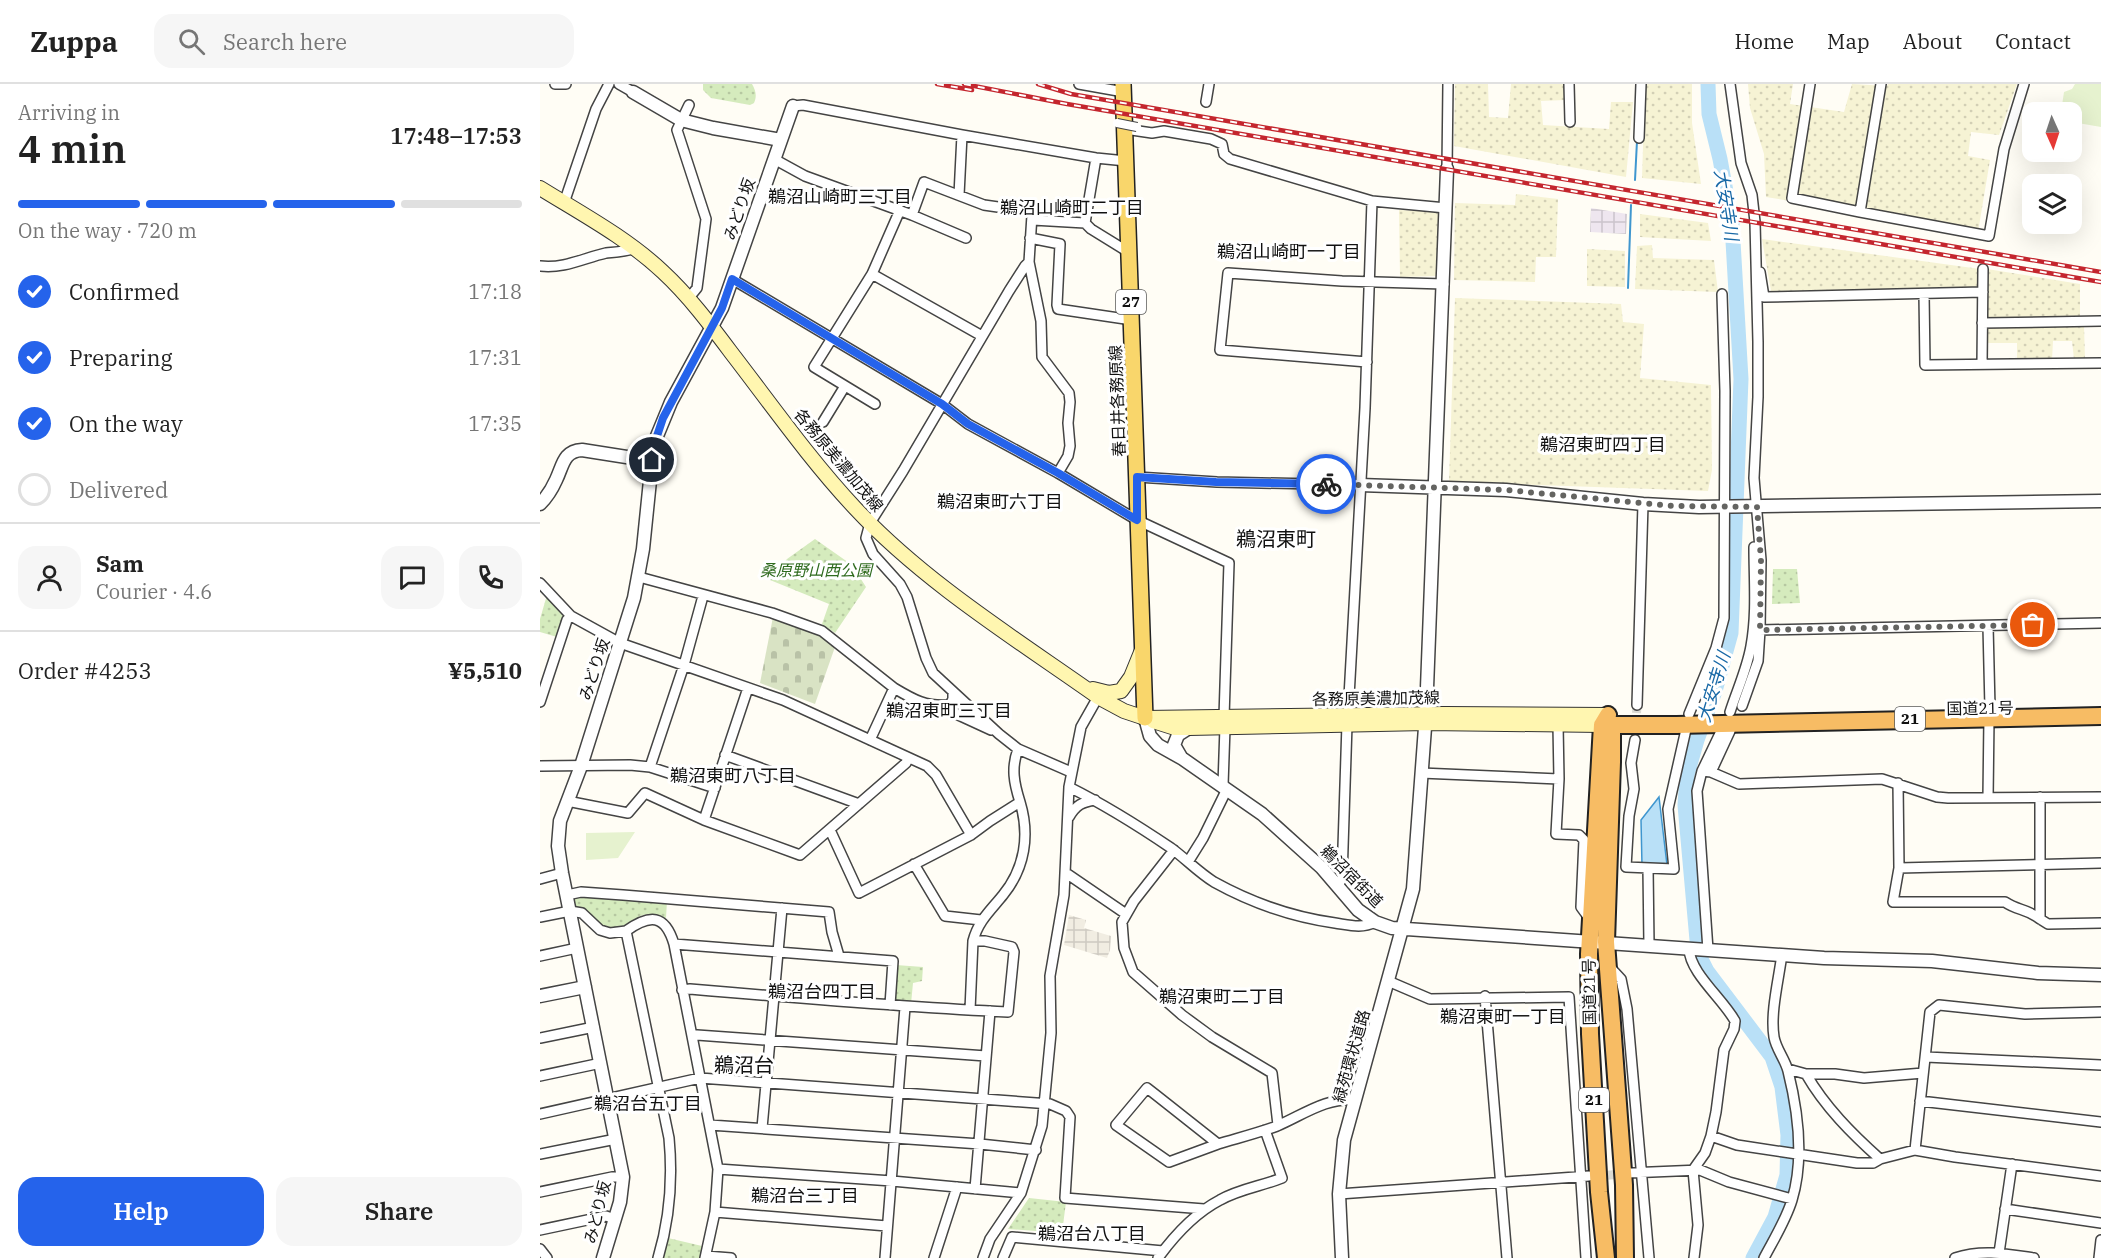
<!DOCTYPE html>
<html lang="en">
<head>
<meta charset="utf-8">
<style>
  body { margin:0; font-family:"IBM Plex Serif","Noto Sans JP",serif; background:#f6f6f6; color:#222; height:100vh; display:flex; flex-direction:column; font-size:22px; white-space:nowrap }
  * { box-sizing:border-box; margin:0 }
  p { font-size:20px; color:#767676 }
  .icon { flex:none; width:33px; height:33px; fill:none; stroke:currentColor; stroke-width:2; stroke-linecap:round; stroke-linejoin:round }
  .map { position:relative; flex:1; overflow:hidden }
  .panel { display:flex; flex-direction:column; background:#fff; width:540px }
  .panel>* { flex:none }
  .needle { width:39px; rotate:177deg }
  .controls { position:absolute; left:1482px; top:18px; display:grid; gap:12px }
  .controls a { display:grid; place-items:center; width:60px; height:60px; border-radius:12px; background:#fff; box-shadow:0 6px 24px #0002; font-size:30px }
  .pin { position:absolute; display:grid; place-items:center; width:51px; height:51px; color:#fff; margin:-26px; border:3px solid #fff; border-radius:50%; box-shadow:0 2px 6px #0007 }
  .courier { position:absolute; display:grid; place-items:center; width:60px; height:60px; margin:-30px; border:4px solid #2563eb; border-radius:50%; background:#fff; color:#222; box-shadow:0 2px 8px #0007 }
  .summary em { font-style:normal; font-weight:600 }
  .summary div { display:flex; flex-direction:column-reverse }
  .summary { display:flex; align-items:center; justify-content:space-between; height:102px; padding:0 18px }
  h1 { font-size:39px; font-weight:600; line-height:45px }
  .bar { display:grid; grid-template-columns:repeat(4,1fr); gap:9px 6px; align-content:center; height:72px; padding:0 18px }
  .bar i { height:8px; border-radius:4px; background:#e0e0e0 }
  .bar .current { background:#2563eb }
  .bar p { grid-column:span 4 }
  .line { display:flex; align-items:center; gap:15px; padding:0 18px; border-top:2px solid #e0e0e0 }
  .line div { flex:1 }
  .round { display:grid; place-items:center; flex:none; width:63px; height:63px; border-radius:18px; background:#f6f6f6 }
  ol { padding:0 18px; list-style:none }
  li { display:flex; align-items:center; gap:18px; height:66px }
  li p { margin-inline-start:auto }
  li .icon { padding:6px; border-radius:50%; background:#2563eb; color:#fff; stroke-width:4 }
  li:last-child { color:#767676 }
  li i { width:33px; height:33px; border:3px solid #e0e0e0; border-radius:50% }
  .cta { display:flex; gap:12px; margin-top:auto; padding:12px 18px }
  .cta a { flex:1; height:69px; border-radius:18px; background:#2563eb; color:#fff; font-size:24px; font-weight:600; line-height:69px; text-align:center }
  .cta a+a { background:#f6f6f6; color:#222 }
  header { display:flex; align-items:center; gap:36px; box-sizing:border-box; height:84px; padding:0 30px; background:#fff; border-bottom:2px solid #e0e0e0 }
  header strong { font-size:28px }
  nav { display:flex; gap:33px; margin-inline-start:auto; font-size:21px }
  .search { width:420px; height:54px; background:#f6f6f6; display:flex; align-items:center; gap:15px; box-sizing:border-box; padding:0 21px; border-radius:18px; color:#767676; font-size:22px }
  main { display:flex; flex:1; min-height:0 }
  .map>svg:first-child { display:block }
</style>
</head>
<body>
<header>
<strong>Zuppa</strong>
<div class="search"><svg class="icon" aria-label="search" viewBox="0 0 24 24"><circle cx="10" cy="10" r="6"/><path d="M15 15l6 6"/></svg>Search here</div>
<nav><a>Home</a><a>Map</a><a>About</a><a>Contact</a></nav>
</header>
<main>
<section class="panel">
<div class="summary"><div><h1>4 min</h1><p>Arriving in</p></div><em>17:48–17:53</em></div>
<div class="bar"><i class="current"></i><i class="current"></i><i class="current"></i><i></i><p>On the way · 720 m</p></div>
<ol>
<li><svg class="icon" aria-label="check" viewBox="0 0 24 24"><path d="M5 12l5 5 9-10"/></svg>Confirmed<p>17:18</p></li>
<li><svg class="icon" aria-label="check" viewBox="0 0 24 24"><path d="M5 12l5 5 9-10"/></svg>Preparing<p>17:31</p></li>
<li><svg class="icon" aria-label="check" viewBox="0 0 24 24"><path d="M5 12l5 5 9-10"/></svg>On the way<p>17:35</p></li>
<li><i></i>Delivered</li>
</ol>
<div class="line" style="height:108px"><a class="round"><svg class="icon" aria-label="person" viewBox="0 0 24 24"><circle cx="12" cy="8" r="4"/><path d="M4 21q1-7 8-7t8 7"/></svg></a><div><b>Sam</b><p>Courier · 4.6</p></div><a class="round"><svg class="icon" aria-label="chat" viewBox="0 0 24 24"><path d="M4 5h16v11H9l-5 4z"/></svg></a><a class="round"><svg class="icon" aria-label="phone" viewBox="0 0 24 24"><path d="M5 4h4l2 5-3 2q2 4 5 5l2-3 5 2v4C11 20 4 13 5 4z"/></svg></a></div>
<div class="line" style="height:78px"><div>Order #4253</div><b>¥5,510</b></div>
<div class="cta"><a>Help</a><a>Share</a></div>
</section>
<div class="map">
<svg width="1561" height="1174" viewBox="0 0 1561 1174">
  <defs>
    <pattern id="industrial-grid" width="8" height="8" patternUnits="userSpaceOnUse" patternTransform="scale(1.5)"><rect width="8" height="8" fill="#eee6ef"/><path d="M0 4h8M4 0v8" fill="none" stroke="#cbc4cc"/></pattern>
    <pattern id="farmland-dots" width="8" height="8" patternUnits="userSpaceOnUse" patternTransform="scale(1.5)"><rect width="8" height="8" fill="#f6f3d4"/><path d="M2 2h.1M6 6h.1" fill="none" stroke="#d2cfb5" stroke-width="1.8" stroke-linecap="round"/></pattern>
    <pattern id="grass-dots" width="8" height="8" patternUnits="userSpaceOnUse" patternTransform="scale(1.5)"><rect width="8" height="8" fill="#d5ebbd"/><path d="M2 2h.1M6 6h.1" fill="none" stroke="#b6c8a1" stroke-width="1.8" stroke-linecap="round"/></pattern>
    <pattern id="cemetery-stones" width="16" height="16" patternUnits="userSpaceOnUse" patternTransform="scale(1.5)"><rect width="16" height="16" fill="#d9e3c4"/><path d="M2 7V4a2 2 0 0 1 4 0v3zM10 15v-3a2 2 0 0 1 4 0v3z" fill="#b9c2a7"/></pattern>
    <pattern id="plaza-grid" width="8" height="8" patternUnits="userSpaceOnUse" patternTransform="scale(1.5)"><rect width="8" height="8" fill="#f1ede2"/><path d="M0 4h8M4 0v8" fill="none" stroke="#cecac1"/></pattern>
  </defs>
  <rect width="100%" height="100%" fill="#fffdf5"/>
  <!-- industrial -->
  <path fill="url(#industrial-grid)" d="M1051,124L1087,130L1086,150L1050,148Z"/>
  <!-- farmland -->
  <path fill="url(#farmland-dots)" d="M915,0H948L949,33L968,34L971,0H1026L1025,16L1001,17L1003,41L1069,45L1071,18H1093L1086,93L914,62Z
    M1105,0H1152V39L1161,100L1102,94Z
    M1208,0H1253L1250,20L1304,28L1312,0L1347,2L1348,0H1477L1459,51L1431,48L1428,72L1450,76L1438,148L1226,113L1224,70L1210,24Z
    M976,110L1018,115L1016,173H996L995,198L914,196L915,119L975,121Z
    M859,126L900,128L898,192L860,193Z
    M1100,130L1168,139L1171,157L1100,153Z
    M1222,155L1440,185V204L1231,207Z
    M1112,161L1113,174L1174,176L1178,208L1095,205L1097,162Z
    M1047,165L1085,167V203L1047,202Z
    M1447,185L1540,200V241L1544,242L1545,275H1534L1532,257H1513L1512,276H1477V259H1448Z
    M915,214L1081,220L1083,238L1104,240L1100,294L1171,301L1172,386L1168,407L909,398Z"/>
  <!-- grass -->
  <path fill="url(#grass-dots)" d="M163,0H212C216,7 217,12 214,19L210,21L171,14L163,6Z
    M275,455L312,481L326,503L295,549L282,540L289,520L230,496L247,475Z
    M1233,485H1257L1260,519L1232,520Z
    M7,511L25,532L17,553L0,548V535Z
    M40,811L127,817L126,834C122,833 116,830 112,830C93,828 82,852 62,844C52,840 43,830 34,824L31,813Z
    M356,881L383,883L382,897L373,899L371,920L352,919Z
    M489,1114L526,1118L522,1149L468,1145Z
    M128,1154L162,1162L160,1174H122Z"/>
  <!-- cemetery -->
  <path fill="url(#cemetery-stones)" d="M233,533L282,550L295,563L275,620L220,599Z"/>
  <!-- pitch -->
  <path fill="#e6f2cf" d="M1535,0H1561V43L1532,38V28H1521L1524,8L1532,5Z
    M95,748L78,774L46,776V749Z"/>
  <!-- plaza -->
  <path fill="url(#plaza-grid)" d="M529,831L546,836L544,844L571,852L570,866L567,874L524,861Z"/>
  <!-- water -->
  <path fill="#b9e0f7" stroke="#3f96cf" stroke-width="1.5" d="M1119,713L1127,781L1102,782L1101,736Z"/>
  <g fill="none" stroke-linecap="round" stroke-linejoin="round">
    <!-- stream -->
    <path stroke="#3f96cf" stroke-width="2" d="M1095,96L1097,57
      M1088,204L1091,121"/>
    <!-- river -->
    <path stroke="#b9e0f7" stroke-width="15" d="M1168,0L1169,30L1180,75L1192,140L1201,295L1191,549L1175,607L1157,656L1147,691L1145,721L1157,856L1161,875L1167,887L1232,973L1242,1003L1248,1051L1247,1091L1235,1133L1213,1174"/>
    <!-- minor-tunnel -->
    <path stroke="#dbdad3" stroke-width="9" stroke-dasharray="9 4.5" stroke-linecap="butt" d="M1095,656L1097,621
      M1054,1092L1086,1090"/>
    <!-- minor casing -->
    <g stroke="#444" stroke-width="12">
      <path id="minor" d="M15,0H26
        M79,0L93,8
        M539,0L584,8
        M1029,0L1030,38
        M1190,0L1201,79L1212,111L1215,138L1218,258V313L1214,394L1221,476L1220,546L1218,577L1202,622
        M1270,0L1252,114L1320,128
        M1341,0L1320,128L1449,152L1464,65L1484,0
        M666,18L669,0
        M253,22L263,21L422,51L556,74L586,77
        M585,45L612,49L624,47L671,55L682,60L684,70L690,75L832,117L825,324L808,631
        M1099,54L1101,0
        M234,75L265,92L372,131L384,98L444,121L486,127L492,131L489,178L501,237L502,273L529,309L530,318L528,339L530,362L528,372L518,389
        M907,85L908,0
        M419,111L422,51
        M832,117L906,124
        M24,119L56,25L69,0
        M372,131L426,154
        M493,136L545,139L556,74
        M545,139L551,145L590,169
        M490,154L520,160L517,221L518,225L592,236
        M489,178L485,182L469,207L363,387L330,439L326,454L333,470L360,500L367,513L386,574L393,589L459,650L478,665L531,688
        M0,182C24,185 44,174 66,169C77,168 85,168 95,164
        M1220,188L1224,213L1443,208
        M332,190L442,252
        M192,195L402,320L428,340L518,389L597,436L689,479L684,633
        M1384,210L1385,281L1561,279
        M148,215L157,204L166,135L137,46L149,21
        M1442,239L1561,237
        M827,278L680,266L688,189L802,197L904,200
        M1442,280L1443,185
        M335,320L274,283L332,190L360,126
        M283,338L305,302
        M597,393L677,398L820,401
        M99,493L232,529L282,547L354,604L330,656
        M0,499L31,532L80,559L243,616L387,682L396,691L431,751
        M1448,542L1450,624
        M1220,546L1561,539
        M354,604C374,616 386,623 410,621L413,615V608
        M0,618L27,536L31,532
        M1097,621L1103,420
        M401,623L451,646
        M1190,628C1197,606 1207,585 1211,562C1217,529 1214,496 1214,463
        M1149,630L1176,564L1184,534L1185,307L1182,210
        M1018,641L1019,695L1016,750L1039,751L1044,756L1041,823L1049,834
        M1095,656L1091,679L1094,705L1089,732L1086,783L1134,785L1128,725L1147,641
        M185,671L319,720
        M0,682L90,681L110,683L175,704
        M110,683L144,581L163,512
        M1162,687L1185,639
        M1171,688L1199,700L1342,695L1397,713L1408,714L1561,713
        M881,689L1019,695
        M1358,699L1359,784L1353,818H1465C1478,827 1486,824 1500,835
        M683,701L685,643
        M529,703C565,721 597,741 631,764C646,775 658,788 674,798C712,819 752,833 795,839C809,841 822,845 835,838
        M1500,713V835L1508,840L1561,839
        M1448,714L1449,634
        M27,717L88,729L105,709L164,736L260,771L366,679L368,674
        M529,733C536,721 542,718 555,716
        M164,736L208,604
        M290,746L319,809L431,751L450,737L480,718C474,699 471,684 478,665
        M634,766L594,817L582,838L584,864L593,888L642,931L672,953L732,989L738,1041
        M648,778L663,754L687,705
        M374,780L405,832L441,836
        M1108,784L1109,861
        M1359,784L1561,779
        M526,789L586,830
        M0,795L22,789
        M798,802L802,794L807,640
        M27,811L41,808L83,811L289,828L292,848L299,872
        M0,833L30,827L42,829L60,846L70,849L86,847
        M433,857C438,837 451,826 463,811C485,784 490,751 480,718
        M134,860L353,877L350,921
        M1149,865C1150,889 1183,915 1195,937L1194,945L1184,966L1176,1028L1171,1052L1165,1069L1153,1086L1158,1141L1154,1174
        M1168,866L1157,707L1162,687L1171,688L1190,647
        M0,872L37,864
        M1068,881L1081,895L1087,925L1109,1174
        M848,897L890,915L1029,913L1046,1174
        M142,906L150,905C256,914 362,923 468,928L474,868L472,863L445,857H433L430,926
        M945,912L967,1174
        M152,952L157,951L446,972
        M0,954L54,943
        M1386,973L1561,981
        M1248,985L1266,990H1295L1324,994L1383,989
        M1266,990C1285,1023 1312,1050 1340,1075
        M0,992L61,979
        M607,1004L616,1011L678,1060L629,1078L576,1041Z
        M1380,1017L1561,1038
        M0,1030L160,994L510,1020L526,1027L530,1033L525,1114L664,1125
        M170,1041L440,1060L496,1066
        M222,1044L242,824
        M1171,1052L1197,1061L1317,1079H1333L1340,1075L1375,1066L1415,1073L1561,1092
        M678,1060C698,1054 718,1049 737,1042C763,1031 786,1013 816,1016
        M1375,1066L1390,928L1399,921L1485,930L1561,928
        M0,1070L76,1055
        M178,1085L352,1097L481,1109
        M1088,1089L1160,1086L1189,1098L1252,1115
        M435,1105L450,927
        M0,1108L72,1093H83
        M799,1110L1049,1092
        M1465,1125L1561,1139
        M175,1128L347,1142
        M0,1146L66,1132L75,1135
        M0,1165L7,1174
        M1459,1169L1472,1080
        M166,1172L191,1174
        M118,1174C130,1134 133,1096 129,1054L86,847C110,830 125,830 134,860L178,1085L175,1128L165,1174
        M345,1174L365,923
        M394,1174L417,1103
        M443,1174L450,1155L481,1109L502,1042L511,949L510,892L524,811L529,703L541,643L558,613
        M463,1174L472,1153L623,1167
        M618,1174C634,1152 655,1129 680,1116C699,1105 722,1102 742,1094L725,1046
        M1224,1174C1234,1155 1246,1136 1252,1116C1264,1076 1258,1027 1248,987C1245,975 1236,965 1234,953C1230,929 1239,894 1242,870
        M1415,1174C1442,1165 1467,1170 1494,1174
        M1559,1174L1561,1156"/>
    </g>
    <!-- tertiary casing -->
    <g stroke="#444" stroke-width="15">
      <path id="tertiary" d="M93,8L141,36L173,44L241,56
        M820,401L966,406L1103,420L1159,423L1561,417
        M0,420C7,413 12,405 16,396C23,382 23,367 42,366L112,377
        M605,634L610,652L618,661L643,675L722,730L782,784L818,826L835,838L852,844L1284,874L1392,877L1498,889L1561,891
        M641,673L634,661L638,651L649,644
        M0,912L45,903
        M63,1174L80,1118L83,1093L22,789L18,762L20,737L41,682L94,514L103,465L112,377L117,352L131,318L182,224L253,22
        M802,1174L799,1110L804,1056L873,805L886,630L907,85"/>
    </g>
    <!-- secondary casing -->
    <g stroke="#333" stroke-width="16">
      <path id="secondary" d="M0,104C42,130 87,154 123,188C150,213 172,243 193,271C233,323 271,377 315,424C384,498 476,555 558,613L584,627L605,634L904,630L1068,631
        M553,605L569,609L581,607L591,593L602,566
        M613,637L635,644H649L886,639L1062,641"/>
    </g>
    <!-- primary casing -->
    <g stroke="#222" stroke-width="18">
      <path id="primary" d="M583,0L605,634"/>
    </g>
    <!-- trunk casing -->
    <g stroke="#222" stroke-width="20">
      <path id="trunk" d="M1062,641H1136L1561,632
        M1072,643V678L1066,858L1084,1101L1085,1174
        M1066,1174L1059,1108L1050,950L1049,870L1062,641L1068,631"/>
    </g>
    <!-- minor -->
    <use href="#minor" stroke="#fff" stroke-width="9"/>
    <!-- tertiary -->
    <use href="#tertiary" stroke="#fff" stroke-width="12"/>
    <!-- secondary -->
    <use href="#secondary" stroke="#fff6b0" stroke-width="14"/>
    <!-- primary -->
    <use href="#primary" stroke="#f9d66b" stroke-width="15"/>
    <!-- trunk -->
    <use href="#trunk" stroke="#f7bc64" stroke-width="16"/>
    <!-- rail casing -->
    <g stroke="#c4262e" stroke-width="4.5">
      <path id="rail" d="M397,0L432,6
        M424,0L527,20L1561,198
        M498,0L531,10L1561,188"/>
    </g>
    <!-- rail -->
    <use href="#rail" stroke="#fff" stroke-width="2" stroke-dasharray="7" stroke-linecap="butt"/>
    <!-- pedestrian-bridge casing -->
    <g stroke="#444" stroke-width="10" stroke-linecap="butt">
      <path id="pedestrian-bridge" d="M577,39L597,43"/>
    </g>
    <!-- pedestrian-bridge -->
    <use href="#pedestrian-bridge" stroke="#fff" stroke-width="8"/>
  </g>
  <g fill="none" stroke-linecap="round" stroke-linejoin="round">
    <!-- done -->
    <path stroke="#646461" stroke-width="6" stroke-dasharray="0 10.8" d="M786,400L966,406L1133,422L1217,423L1221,476L1220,546L1493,541"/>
    <!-- route -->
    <path stroke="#2563eb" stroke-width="8" d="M112,376L117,352L123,334L182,224L192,195L402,320L428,340L518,389L597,436V393L676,398L786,400"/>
  </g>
  <g text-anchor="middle" stroke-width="6" stroke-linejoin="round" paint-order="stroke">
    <!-- shield labels -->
    <g fill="#fff" stroke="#585858" stroke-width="1.5">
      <rect x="576" y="206" width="30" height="24" rx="4.5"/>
      <rect x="1355" y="623" width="30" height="24" rx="4.5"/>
      <rect x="1039" y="1004" width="30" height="24" rx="4.5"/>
    </g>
    <g font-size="15" font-weight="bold" fill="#111">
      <text x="591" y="223">27</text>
      <text x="1370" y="640">21</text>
      <text x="1054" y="1021">21</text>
    </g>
    <!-- street labels -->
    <g font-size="16" fill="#111" stroke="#fff">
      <text transform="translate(199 125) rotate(-71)" y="6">みどり坂</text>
      <text transform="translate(577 317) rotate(-92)" y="6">春日井各務原線</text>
      <text transform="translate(299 376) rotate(50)" y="6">各務原美濃加茂線</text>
      <text transform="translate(54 585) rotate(-72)" y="6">みどり坂</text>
      <text transform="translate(836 614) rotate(-1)" y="6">各務原美濃加茂線</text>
      <text transform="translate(1440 624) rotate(-1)" y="6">国道21号</text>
      <text transform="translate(812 792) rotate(45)" y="6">鵜沼宿街道</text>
      <text transform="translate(1049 908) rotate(-91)" y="6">国道21号</text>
      <text transform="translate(811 972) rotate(-74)" y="6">緑苑環状道路</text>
      <text transform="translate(57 1128) rotate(-76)" y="6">みどり坂</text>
    </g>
    <!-- park labels -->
    <g font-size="16" font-style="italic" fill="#2f6b1f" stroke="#fff">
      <text x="276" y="492">桑原野山西公園</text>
    </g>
    <!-- neighbourhood labels -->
    <g font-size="18" fill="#111" stroke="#fff">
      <text x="300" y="119">鵜沼山崎町三丁目</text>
      <text x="532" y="130">鵜沼山崎町二丁目</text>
      <text x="749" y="174">鵜沼山崎町一丁目</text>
      <text x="1063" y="367">鵜沼東町四丁目</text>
      <text x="460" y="424">鵜沼東町六丁目</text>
      <text x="409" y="633">鵜沼東町三丁目</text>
      <text x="193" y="698">鵜沼東町八丁目</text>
      <text x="282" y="914">鵜沼台四丁目</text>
      <text x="682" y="919">鵜沼東町二丁目</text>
      <text x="963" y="939">鵜沼東町一丁目</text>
      <text x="108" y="1026">鵜沼台五丁目</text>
      <text x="265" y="1118">鵜沼台三丁目</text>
      <text x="552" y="1156">鵜沼台八丁目</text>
    </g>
    <!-- water labels -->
    <g font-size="18" font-style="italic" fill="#1768a6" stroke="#fff">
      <text transform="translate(1186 121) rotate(81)" y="6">大安寺川</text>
      <text transform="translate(1174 603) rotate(-73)" y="6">大安寺川</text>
    </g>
    <!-- quarter labels -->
    <g font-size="20" fill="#111" stroke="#fff">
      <text x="736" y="462">鵜沼東町</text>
      <text x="204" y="988">鵜沼台</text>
    </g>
  </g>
</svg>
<div class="controls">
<a><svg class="needle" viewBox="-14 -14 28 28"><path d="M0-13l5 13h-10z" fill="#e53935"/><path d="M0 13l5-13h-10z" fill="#767676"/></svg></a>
<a><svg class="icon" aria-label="layers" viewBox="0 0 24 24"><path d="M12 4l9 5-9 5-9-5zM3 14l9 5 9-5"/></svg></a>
</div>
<div class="pin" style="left:1493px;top:541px;background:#ea580c"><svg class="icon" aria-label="bag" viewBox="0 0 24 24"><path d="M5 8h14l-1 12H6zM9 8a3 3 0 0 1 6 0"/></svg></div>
<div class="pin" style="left:112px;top:376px;background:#1f2937"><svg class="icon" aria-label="home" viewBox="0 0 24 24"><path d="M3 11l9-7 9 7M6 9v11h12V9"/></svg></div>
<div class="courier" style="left:786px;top:400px"><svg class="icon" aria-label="bike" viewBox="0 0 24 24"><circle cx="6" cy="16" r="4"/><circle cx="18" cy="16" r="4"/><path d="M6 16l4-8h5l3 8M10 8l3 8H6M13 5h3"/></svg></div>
</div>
</main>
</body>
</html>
